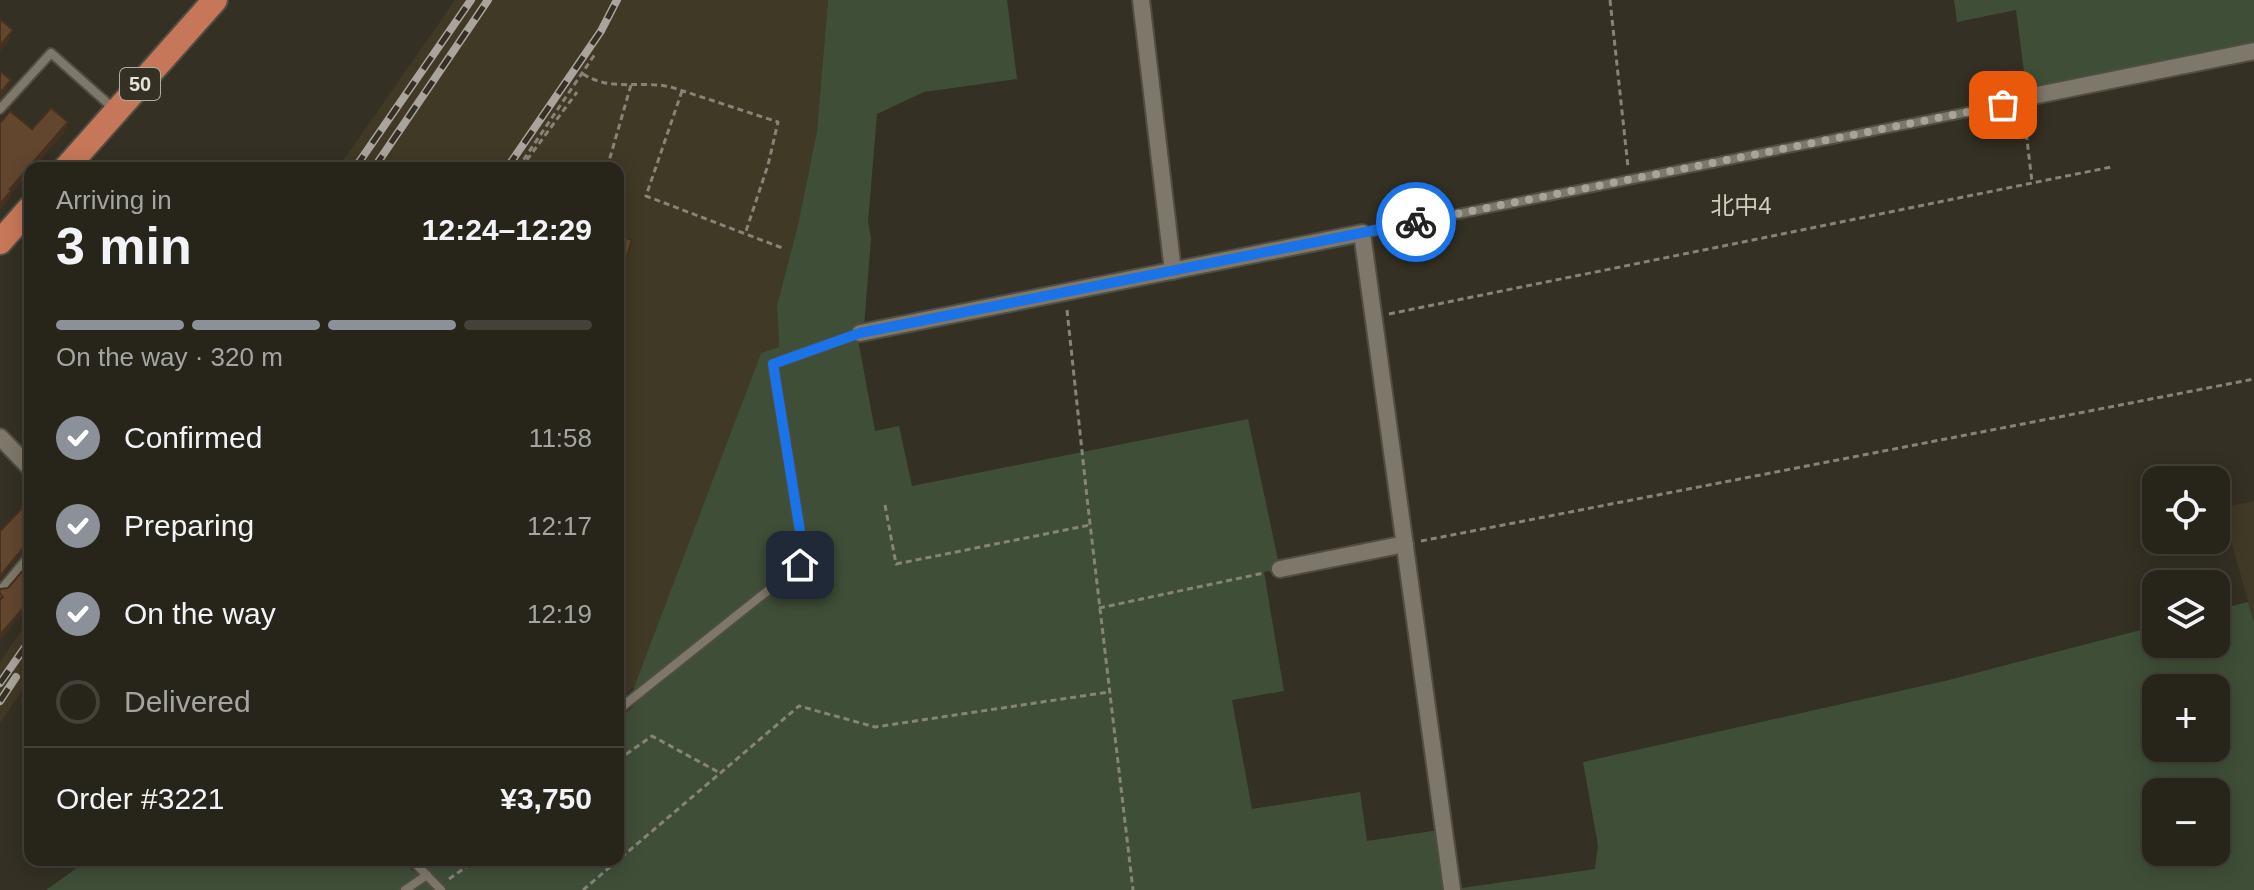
<!DOCTYPE html>
<html lang="en">
<head>
<meta charset="utf-8">
<style>
  body { margin:0; font-family:Helvetica,"Noto Sans JP",sans-serif; background:#333027; color:#f1f3f6; height:100vh; display:flex; flex-direction:column; font-size:30px; white-space:nowrap }
  * { box-sizing:border-box; margin:0 }
  p { font-size:26px; color:#a4a4a2 }
  .icon { flex:none; width:44px; height:44px; fill:none; stroke:currentColor; stroke-width:2; stroke-linecap:round; stroke-linejoin:round }
  .map { position:relative; flex:1; overflow:hidden }
  .details { position:absolute; left:24px; top:162px; width:600px; height:704px; display:flex; flex-direction:column; background:#27241a; border-radius:16px; box-shadow:0 4px 20px #0003,0 0 0 2px #434139 }
  .details>* { flex:none }
  .fabs { position:absolute; left:2142px; top:466px; display:grid; gap:16px }
  .fabs a { display:grid; place-items:center; width:88px; height:88px; border-radius:16px; background:#27241a; box-shadow:0 4px 20px #0003,0 0 0 2px #434139; font-size:40px }
  .pin { position:absolute; display:grid; place-items:center; width:68px; height:68px; color:#fff; margin:-34px; border-radius:16px; box-shadow:0 4px 12px #0006 }
  .courier { position:absolute; display:grid; place-items:center; width:80px; height:80px; margin:-40px; border:6px solid #1a73e8; border-radius:50%; background:#fff; color:#222; box-shadow:0 2px 10px #0007 }
  .overview em { font-style:normal; font-weight:700 }
  .overview div { display:flex; flex-direction:column-reverse }
  .overview { display:flex; align-items:center; justify-content:space-between; height:136px; padding:0 32px }
  h1 { font-size:52px; font-weight:700; line-height:60px }
  .bar { display:grid; grid-template-columns:repeat(4,1fr); gap:12px 8px; align-content:center; height:96px; padding:0 32px }
  .bar i { height:10px; border-radius:6px; background:#434139 }
  .bar .selected { background:#8c9099 }
  .bar p { grid-column:span 4 }
  .line { display:flex; align-items:center; gap:20px; padding:0 32px; border-top:2px solid #434139 }
  .line div { flex:1 }
  ol { padding:0 32px; list-style:none }
  li { display:flex; align-items:center; gap:24px; height:88px }
  li p { margin-inline-start:auto }
  li .icon { padding:8px; border-radius:50%; background:#8c9099; color:#fff; stroke-width:4 }
  li:last-child { color:#a4a4a2 }
  li i { width:44px; height:44px; border:4px solid #434139; border-radius:50% }
  .map>svg:first-child { display:block }
</style>
</head>
<body>
<div class="map">
<svg width="2254" height="890" viewBox="0 0 2254 890">
  <rect width="100%" height="100%" fill="#343023"/>
  <!-- built -->
  <path fill="#403926" d="M455,0H828L817,131L798,225L777,305L779,347L761,353L634,687L618,700V168H338Z
    M2254,501V623L2222,508Z
    M30,618V679L0,723V662Z"/>
  <!-- green -->
  <path fill="#3f4f37" fill-rule="evenodd" d="M828,0H1007L1017,79L924,92L877,114L868,222L871,238L864,327L856,329L875,431L899,426L912,486L1248,419L1280,569L1264,572L1284,691L1232,700L1252,809L1360,792L1367,841L1439,830L1448,890L1595,869L1598,845L1583,762L1949,680L2156,626V644H2216V610L2248,602L2254,623V890H46L88,860H402L414,872L429,860H618V719L633,707L634,687L761,353L779,347L777,305L798,225L817,131ZM2156,688H2216V748H2156ZM2156,792H2216V852H2156Z
    M1954,0H2254V44L2031,89L2026,87L2016,10L1957,22Z"/>
  <g fill="none" stroke-linecap="round" stroke-linejoin="round">
    <!-- lane casing -->
    <g stroke="#504d42" stroke-width="12">
      <path id="lane" d="M0,109L51,53L113,108
        M1363,233L2003,105L2023,98
        M0,591L30,555
        M618,710L800,565L803,550L773,364L860,333
        M412,860L441,890
        M405,890L427,875"/>
    </g>
    <!-- street casing -->
    <g stroke="#504d42" stroke-width="20">
      <path id="street" d="M1141,0L1173,271
        M2023,98L2254,51
        M860,333L1362,233L1452,889
        M0,437L30,468
        M1280,569L1405,544"/>
    </g>
    <!-- primary casing -->
    <g stroke="#504d42" stroke-width="28">
      <path id="primary" d="M66,168L215,0
        M0,242L30,208"/>
    </g>
    <!-- path -->
    <path stroke="#878378" stroke-width="3" stroke-dasharray="6 4" stroke-linecap="butt" d="M1610,0L1628,167
      M583,74C611,92 640,80 671,87L778,122L768,165L745,234
      M682,91L646,196L785,249
      M2024,114L2032,182
      M518,168L595,54
      M521,168L577,92
      M607,168L631,85
      M1067,310L1087,498L1133,890
      M1389,314L2111,167
      M885,505L896,564L1090,525
      M1421,541L2254,379
      M1099,608L1264,573
      M618,760L652,736L720,773
      M449,879L476,860
      M583,890L799,706L875,727L1109,692"/>
    <!-- lane -->
    <use href="#lane" stroke="#7d7869" stroke-width="8"/>
    <!-- street -->
    <use href="#street" stroke="#7d7869" stroke-width="16"/>
    <!-- primary -->
    <use href="#primary" stroke="#c67759" stroke-width="24"/>
    <!-- rail casing -->
    <g stroke="#a9a59c" stroke-width="8">
      <path id="rail" d="M355,168L471,0
        M374,168L488,0
        M507,168L601,31L617,0
        M0,683L30,640
        M0,701L16,677"/>
    </g>
    <!-- rail -->
    <use href="#rail" stroke="#343023" stroke-width="5" stroke-dasharray="15" stroke-linecap="butt"/>
  </g>
  <!-- shaded-wall -->
  <path fill="#453120" d="M13,30L9,41L0,52V46Z
    M11,80L7,91L0,99V93Z
    M68,122L64,133L33,168H30V172L10,195L8,200L0,210V204L10,189Z
    M28,542H30V548L25,550L0,580V576Z
    M30,600V605L0,640V635Z"/>
  <!-- building -->
  <path fill="#62462e" stroke="#453120" stroke-width="2" d="M0,19L13,30L0,46Z
    M0,71L11,80L0,93Z
    M51,108L68,122L10,189L12,190L0,204V123L10,111L32,129Z
    M618,235L632,240L618,286Z
    M30,500V542H28L0,576V531Z
    M30,562V600L0,635V600L3,597L0,594V589L8,588Z"/>
  <g fill="none" stroke-linecap="round" stroke-linejoin="round">
    <!-- done -->
    <path stroke="#a7a49a" stroke-width="8" stroke-dasharray="0 14.4" d="M1416,222L2003,105"/>
    <!-- route -->
    <path stroke="#1a73e8" stroke-width="10" d="M800,565L803,550L773,364L860,333L1416,222"/>
  </g>
  <g text-anchor="middle" stroke-width="6" stroke-linejoin="round" paint-order="stroke">
    <!-- shield labels -->
    <rect fill="#343023" stroke="#b0ada3" stroke-width="2" x="120" y="68" width="40" height="32" rx="6"/>
    <g font-size="20" font-weight="bold" fill="#e5e2da">
      <text x="140" y="91">50</text>
    </g>
    <!-- neighbourhood labels -->
    <g font-size="24" fill="#d1cbbb" stroke="#343023">
      <text x="1741" y="214">北中4</text>
    </g>
  </g>
</svg>
<div class="fabs">
<a><svg class="icon" aria-label="locate" viewBox="0 0 24 24"><circle cx="12" cy="12" r="6"/><path d="M12 2v4M12 18v4M2 12h4M18 12h4"/></svg></a>
<a><svg class="icon" aria-label="layers" viewBox="0 0 24 24"><path d="M12 4l9 5-9 5-9-5zM3 14l9 5 9-5"/></svg></a>
<a>+</a>
<a>−</a>
</div>
<div class="pin" style="left:2003px;top:105px;background:#ea580c"><svg class="icon" aria-label="bag" viewBox="0 0 24 24"><path d="M5 8h14l-1 12H6zM9 8a3 3 0 0 1 6 0"/></svg></div>
<div class="pin" style="left:800px;top:565px;background:#1f2937"><svg class="icon" aria-label="home" viewBox="0 0 24 24"><path d="M3 11l9-7 9 7M6 9v11h12V9"/></svg></div>
<div class="courier" style="left:1416px;top:222px"><svg class="icon" aria-label="bike" viewBox="0 0 24 24"><circle cx="6" cy="16" r="4"/><circle cx="18" cy="16" r="4"/><path d="M6 16l4-8h5l3 8M10 8l3 8H6M13 5h3"/></svg></div>
<section class="details">
<div class="overview"><div><h1>3 min</h1><p>Arriving in</p></div><em>12:24–12:29</em></div>
<div class="bar"><i class="selected"></i><i class="selected"></i><i class="selected"></i><i></i><p>On the way · 320 m</p></div>
<ol>
<li><svg class="icon" aria-label="check" viewBox="0 0 24 24"><path d="M5 12l5 5 9-10"/></svg>Confirmed<p>11:58</p></li>
<li><svg class="icon" aria-label="check" viewBox="0 0 24 24"><path d="M5 12l5 5 9-10"/></svg>Preparing<p>12:17</p></li>
<li><svg class="icon" aria-label="check" viewBox="0 0 24 24"><path d="M5 12l5 5 9-10"/></svg>On the way<p>12:19</p></li>
<li><i></i>Delivered</li>
</ol>
<div class="line" style="height:104px"><div>Order #3221</div><b>¥3,750</b></div>
</section>
</div>
</body>
</html>
